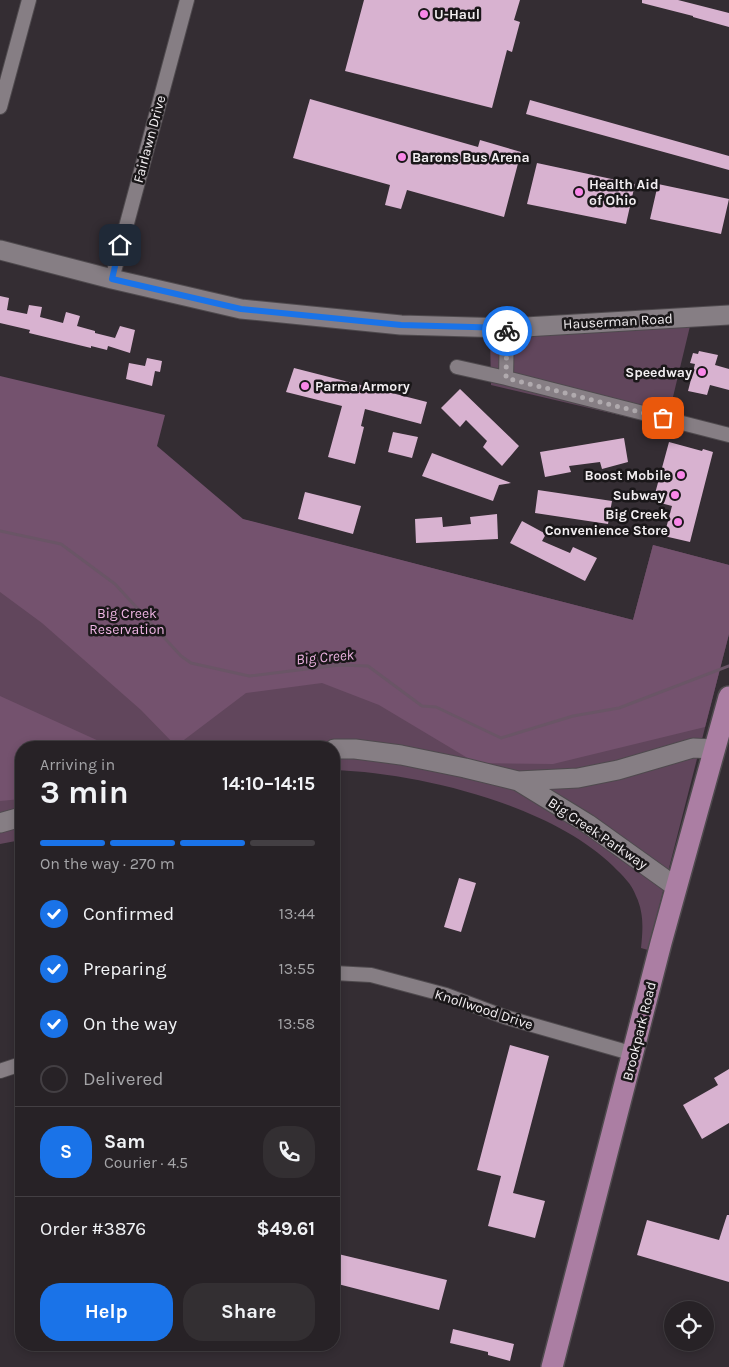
<!DOCTYPE html>
<html lang="en">
<head>
<meta charset="utf-8">
<style>
  body { margin:0; font-family:Karla,sans-serif; background:#332f32; color:#f1f3f6; height:100vh; display:flex; flex-direction:column; font-size:19px; white-space:nowrap }
  * { box-sizing:border-box; margin:0 }
  p { font-size:16px; color:#a4a4a7 }
  .icon { flex:none; width:28px; height:28px; fill:none; stroke:currentColor; stroke-width:2; stroke-linecap:round; stroke-linejoin:round }
  .map { position:relative; flex:1; overflow:hidden }
  .side { position:absolute; left:15px; top:741px; width:325px; height:610px; display:flex; flex-direction:column; background:#272226; border-radius:20px; box-shadow:0 2px 8px #0003,0 0 0 1px #433f43 }
  .side>* { flex:none }
  .controls { position:absolute; left:664px; top:1301px; display:grid; gap:10px }
  .controls a { display:grid; place-items:center; width:50px; height:50px; border-radius:50%; background:#272226; box-shadow:0 2px 8px #0003,0 0 0 1px #433f43; font-size:25px }
  .pin { position:absolute; display:grid; place-items:center; width:42px; height:42px; color:#fff; margin:-21px; border-radius:10px; box-shadow:0 2px 8px #0006 }
  .courier { position:absolute; display:grid; place-items:center; width:50px; height:50px; margin:-25px; border:4px solid #1a73e8; border-radius:50%; background:#fff; color:#222; box-shadow:0 1px 6px #0007 }
  .head em { font-style:normal; font-weight:700 }
  .head div { display:flex; flex-direction:column-reverse }
  .head { display:flex; align-items:center; justify-content:space-between; height:85px; padding:0 25px }
  h1 { font-size:32px; font-weight:700; line-height:38px }
  .bar { display:grid; grid-template-columns:repeat(4,1fr); gap:8px 5px; align-content:center; height:60px; padding:0 25px }
  .bar i { height:6px; border-radius:4px; background:#433f43 }
  .bar .selected { background:#1a73e8 }
  .bar p { grid-column:span 4 }
  .line { display:flex; align-items:center; gap:12px; padding:0 25px; border-top:1px solid #433f43 }
  .line div { flex:1 }
  .round { display:grid; place-items:center; flex:none; width:52px; height:52px; border-radius:20px; background:#332f32 }
  ol { padding:0 25px; list-style:none }
  li { display:flex; align-items:center; gap:15px; height:55px }
  li p { margin-inline-start:auto }
  li .icon { padding:5px; border-radius:50%; background:#1a73e8; color:#fff; stroke-width:4 }
  li:last-child { color:#a4a4a7 }
  li i { width:28px; height:28px; border:2px solid #433f43; border-radius:50% }
  .cta { display:flex; gap:10px; margin-top:auto; padding:10px 25px }
  .cta a { flex:1; height:58px; border-radius:20px; background:#1a73e8; color:#fff; font-size:20px; font-weight:700; line-height:58px; text-align:center }
  .cta a+a { background:#332f32; color:#f1f3f6 }
  .map>svg:first-child { display:block }
</style>
</head>
<body>
<div class="map">
<svg width="729" height="1367" viewBox="0 0 729 1367">
  <rect width="100%" height="100%" fill="#342d33"/>
  <!-- green -->
  <path fill="#61465c" d="M691,322L666,426L491,385L490,335Z
    M0,416L90,480L633,620L653,545L729,565V634L648,950L641,948C643,929 644,913 636,896C632,884 622,875 613,866C550,805 420,773 334,770V748H21V840L0,844Z"/>
  <!-- forest -->
  <path fill="#74526e" d="M0,376L165,415L157,446L243,519L633,620L653,545L729,565V634L705,727L553,764L476,763L379,705L322,683L246,693L176,746L141,710L42,623L0,592Z
    M0,696L112,747L21,748V799L0,801Z"/>
  <g fill="none" stroke-linecap="round" stroke-linejoin="round">
    <!-- stream -->
    <path stroke="#6a5566" stroke-width="3" d="M0,531L61,544L115,584L181,656L191,663L249,676L339,665L368,666L422,706L436,707L501,738L573,716L619,708L729,666"/>
  </g>
  <!-- building -->
  <path fill="#d8b2d0" d="M364,0H520L514,20L520,22L512,52L507,50L492,108L345,71Z
    M642,0H678L729,13V27L693,17V16L642,3Z
    M310,99L478,147L480,140L521,152L504,217L407,190L401,209L385,205L390,185L293,158Z
    M530,100L729,156V170L526,114Z
    M537,163L635,184L626,224L527,204Z
    M658,184L729,199L721,234L650,219Z
    M0,296L9,298L7,310L27,314L29,305L42,307L40,317L63,323L66,312L80,316L77,326L95,331V333L115,338L120,326L135,330L130,353L108,346L107,350L91,346V348L29,333L30,330L0,323Z
    M699,351L718,355L715,365L729,369V390L710,385L707,395L688,391L695,364L690,363L693,353L698,354Z
    M147,358L162,361L160,372L155,371L152,386L126,379L129,363L145,366Z
    M294,368L427,402L421,424L365,409L361,426L364,427L355,464L328,457L342,406L286,392Z
    M460,389L519,446L502,466L483,447L487,441L466,420L460,427L441,408Z
    M393,432L418,437L412,458L388,452Z
    M624,438L628,462L602,469L600,462L569,466L571,472L545,477L540,452Z
    M669,442L702,451L703,449L713,452L690,542L664,536L672,506L653,501Z
    M432,453L511,483L499,485L493,501L422,476Z
    M538,490L612,501L608,524L535,513Z
    M305,492L361,506L353,534L298,519Z
    M497,514L498,539L416,543L415,519L442,517L443,527L471,524L470,517Z
    M522,521L546,534L542,541L570,553L573,547L597,558L585,581L510,543Z
    M459,878L476,883L461,932L444,927Z
    M510,1045L549,1056L513,1193L545,1201L535,1238L488,1226L501,1176L477,1170Z
    M729,1069V1123L702,1139L683,1105L718,1085L714,1078Z
    M727,1215H729V1282L637,1255L647,1220L719,1240Z
    M334,1253L447,1280L439,1310L334,1283Z
    M453,1329L514,1344L510,1361L488,1355V1352L450,1343Z"/>
  <g fill="none" stroke-linecap="round" stroke-linejoin="round">
    <!-- street casing -->
    <g stroke="#4f4a4e" stroke-width="16">
      <path id="street" d="M0,107L29,0
        M112,279L187,0
        M507,328L506,378L729,435
        M457,367L506,378
        M334,973L371,975L446,995L505,1017L634,1054
        M0,1071L21,1064"/>
    </g>
    <!-- secondary casing -->
    <g stroke="#4f4a4e" stroke-width="21">
      <path id="secondary" d="M0,250L112,279L241,309L401,325L507,328L729,315
        M334,749H355L401,755L465,768L518,781L578,778L618,770L693,748L714,749
        M518,781L588,824L676,887
        M0,823L21,817"/>
    </g>
    <!-- primary casing -->
    <g stroke="#4f4a4e" stroke-width="24">
      <path id="primary" d="M552,1367L661,943L729,697"/>
    </g>
    <!-- street -->
    <use href="#street" stroke="#867e84" stroke-width="14"/>
    <!-- secondary -->
    <use href="#secondary" stroke="#867e84" stroke-width="19"/>
    <!-- primary -->
    <use href="#primary" stroke="#ab7ea3" stroke-width="21"/>
  </g>
  <g fill="none" stroke-linecap="round" stroke-linejoin="round">
    <!-- done -->
    <path stroke="#b0aaae" stroke-width="5" stroke-dasharray="0 9" d="M507,331L506,378L663,418"/>
    <!-- route -->
    <path stroke="#1a73e8" stroke-width="6" d="M120,245L112,279L241,309L401,325L507,328V331"/>
  </g>
  <!-- markers -->
  <g fill="#f987e8" stroke="#1a1719" stroke-width="2">
    <circle cx="424" cy="14" r="5"/>
    <circle cx="402" cy="157" r="5"/>
    <circle cx="579" cy="192" r="5"/>
    <circle cx="702" cy="372" r="5"/>
    <circle cx="305" cy="386" r="5"/>
    <circle cx="681" cy="475" r="5"/>
    <circle cx="675" cy="495" r="5"/>
    <circle cx="678" cy="522" r="5"/>
  </g>
  <g text-anchor="middle" stroke-width="5" stroke-linejoin="round" paint-order="stroke">
    <!-- poi labels -->
    <g font-size="14" font-weight="bold" fill="#f2eef1" stroke="#1a1719" text-anchor="start">
      <text x="434" y="19">U-Haul</text>
      <text x="412" y="162">Barons Bus Arena</text>
      <text x="589" y="189">Health Aid<tspan x="589" dy="16">of Ohio</tspan></text>
      <text x="692" y="377" text-anchor="end">Speedway</text>
      <text x="315" y="391">Parma Armory</text>
      <text x="671" y="480" text-anchor="end">Boost Mobile</text>
      <text x="665" y="500" text-anchor="end">Subway</text>
      <text x="668" y="519" text-anchor="end">Big Creek<tspan x="668" dy="16">Convenience Store</tspan></text>
    </g>
    <!-- street labels -->
    <g font-size="14" fill="#f2eef1" stroke="#1a1719">
      <text transform="translate(149 139) rotate(-75)" y="5">Fairlawn Drive</text>
      <text transform="translate(618 321) rotate(-3)" y="5">Hauserman Road</text>
      <text transform="translate(598 833) rotate(34)" y="5">Big Creek Parkway</text>
      <text transform="translate(484 1009) rotate(18)" y="5">Knollwood Drive</text>
      <text transform="translate(639 1031) rotate(-76)" y="5">Brookpark Road</text>
    </g>
    <!-- park labels -->
    <g font-size="14" fill="#efb5e4" stroke="#1a1719">
      <text x="127" y="618">Big Creek<tspan x="127" dy="16">Reservation</tspan></text>
    </g>
    <!-- water labels -->
    <g font-size="15" font-style="italic" fill="#eab1df" stroke="#1a1719">
      <text transform="translate(325 657) rotate(-5)" y="5">Big Creek</text>
    </g>
  </g>
</svg>
<div class="controls">
<a><svg class="icon" aria-label="locate" viewBox="0 0 24 24"><circle cx="12" cy="12" r="6"/><path d="M12 2v4M12 18v4M2 12h4M18 12h4"/></svg></a>
</div>
<div class="pin" style="left:663px;top:418px;background:#ea580c"><svg class="icon" aria-label="bag" viewBox="0 0 24 24"><path d="M5 8h14l-1 12H6zM9 8a3 3 0 0 1 6 0"/></svg></div>
<div class="pin" style="left:120px;top:245px;background:#1f2937"><svg class="icon" aria-label="home" viewBox="0 0 24 24"><path d="M3 11l9-7 9 7M6 9v11h12V9"/></svg></div>
<div class="courier" style="left:507px;top:331px"><svg class="icon" aria-label="bike" viewBox="0 0 24 24"><circle cx="6" cy="16" r="4"/><circle cx="18" cy="16" r="4"/><path d="M6 16l4-8h5l3 8M10 8l3 8H6M13 5h3"/></svg></div>
<section class="side">
<div class="head"><div><h1>3 min</h1><p>Arriving in</p></div><em>14:10–14:15</em></div>
<div class="bar"><i class="selected"></i><i class="selected"></i><i class="selected"></i><i></i><p>On the way · 270 m</p></div>
<ol>
<li><svg class="icon" aria-label="check" viewBox="0 0 24 24"><path d="M5 12l5 5 9-10"/></svg>Confirmed<p>13:44</p></li>
<li><svg class="icon" aria-label="check" viewBox="0 0 24 24"><path d="M5 12l5 5 9-10"/></svg>Preparing<p>13:55</p></li>
<li><svg class="icon" aria-label="check" viewBox="0 0 24 24"><path d="M5 12l5 5 9-10"/></svg>On the way<p>13:58</p></li>
<li><i></i>Delivered</li>
</ol>
<div class="line" style="height:90px"><b class="round" style="background:#1a73e8;color:#fff">S</b><div><b>Sam</b><p>Courier · 4.5</p></div><a class="round"><svg class="icon" aria-label="phone" viewBox="0 0 24 24"><path d="M5 4h4l2 5-3 2q2 4 5 5l2-3 5 2v4C11 20 4 13 5 4z"/></svg></a></div>
<div class="line" style="height:65px"><div>Order #3876</div><b>$49.61</b></div>
<div class="cta"><a>Help</a><a>Share</a></div>
</section>
</div>
</body>
</html>
